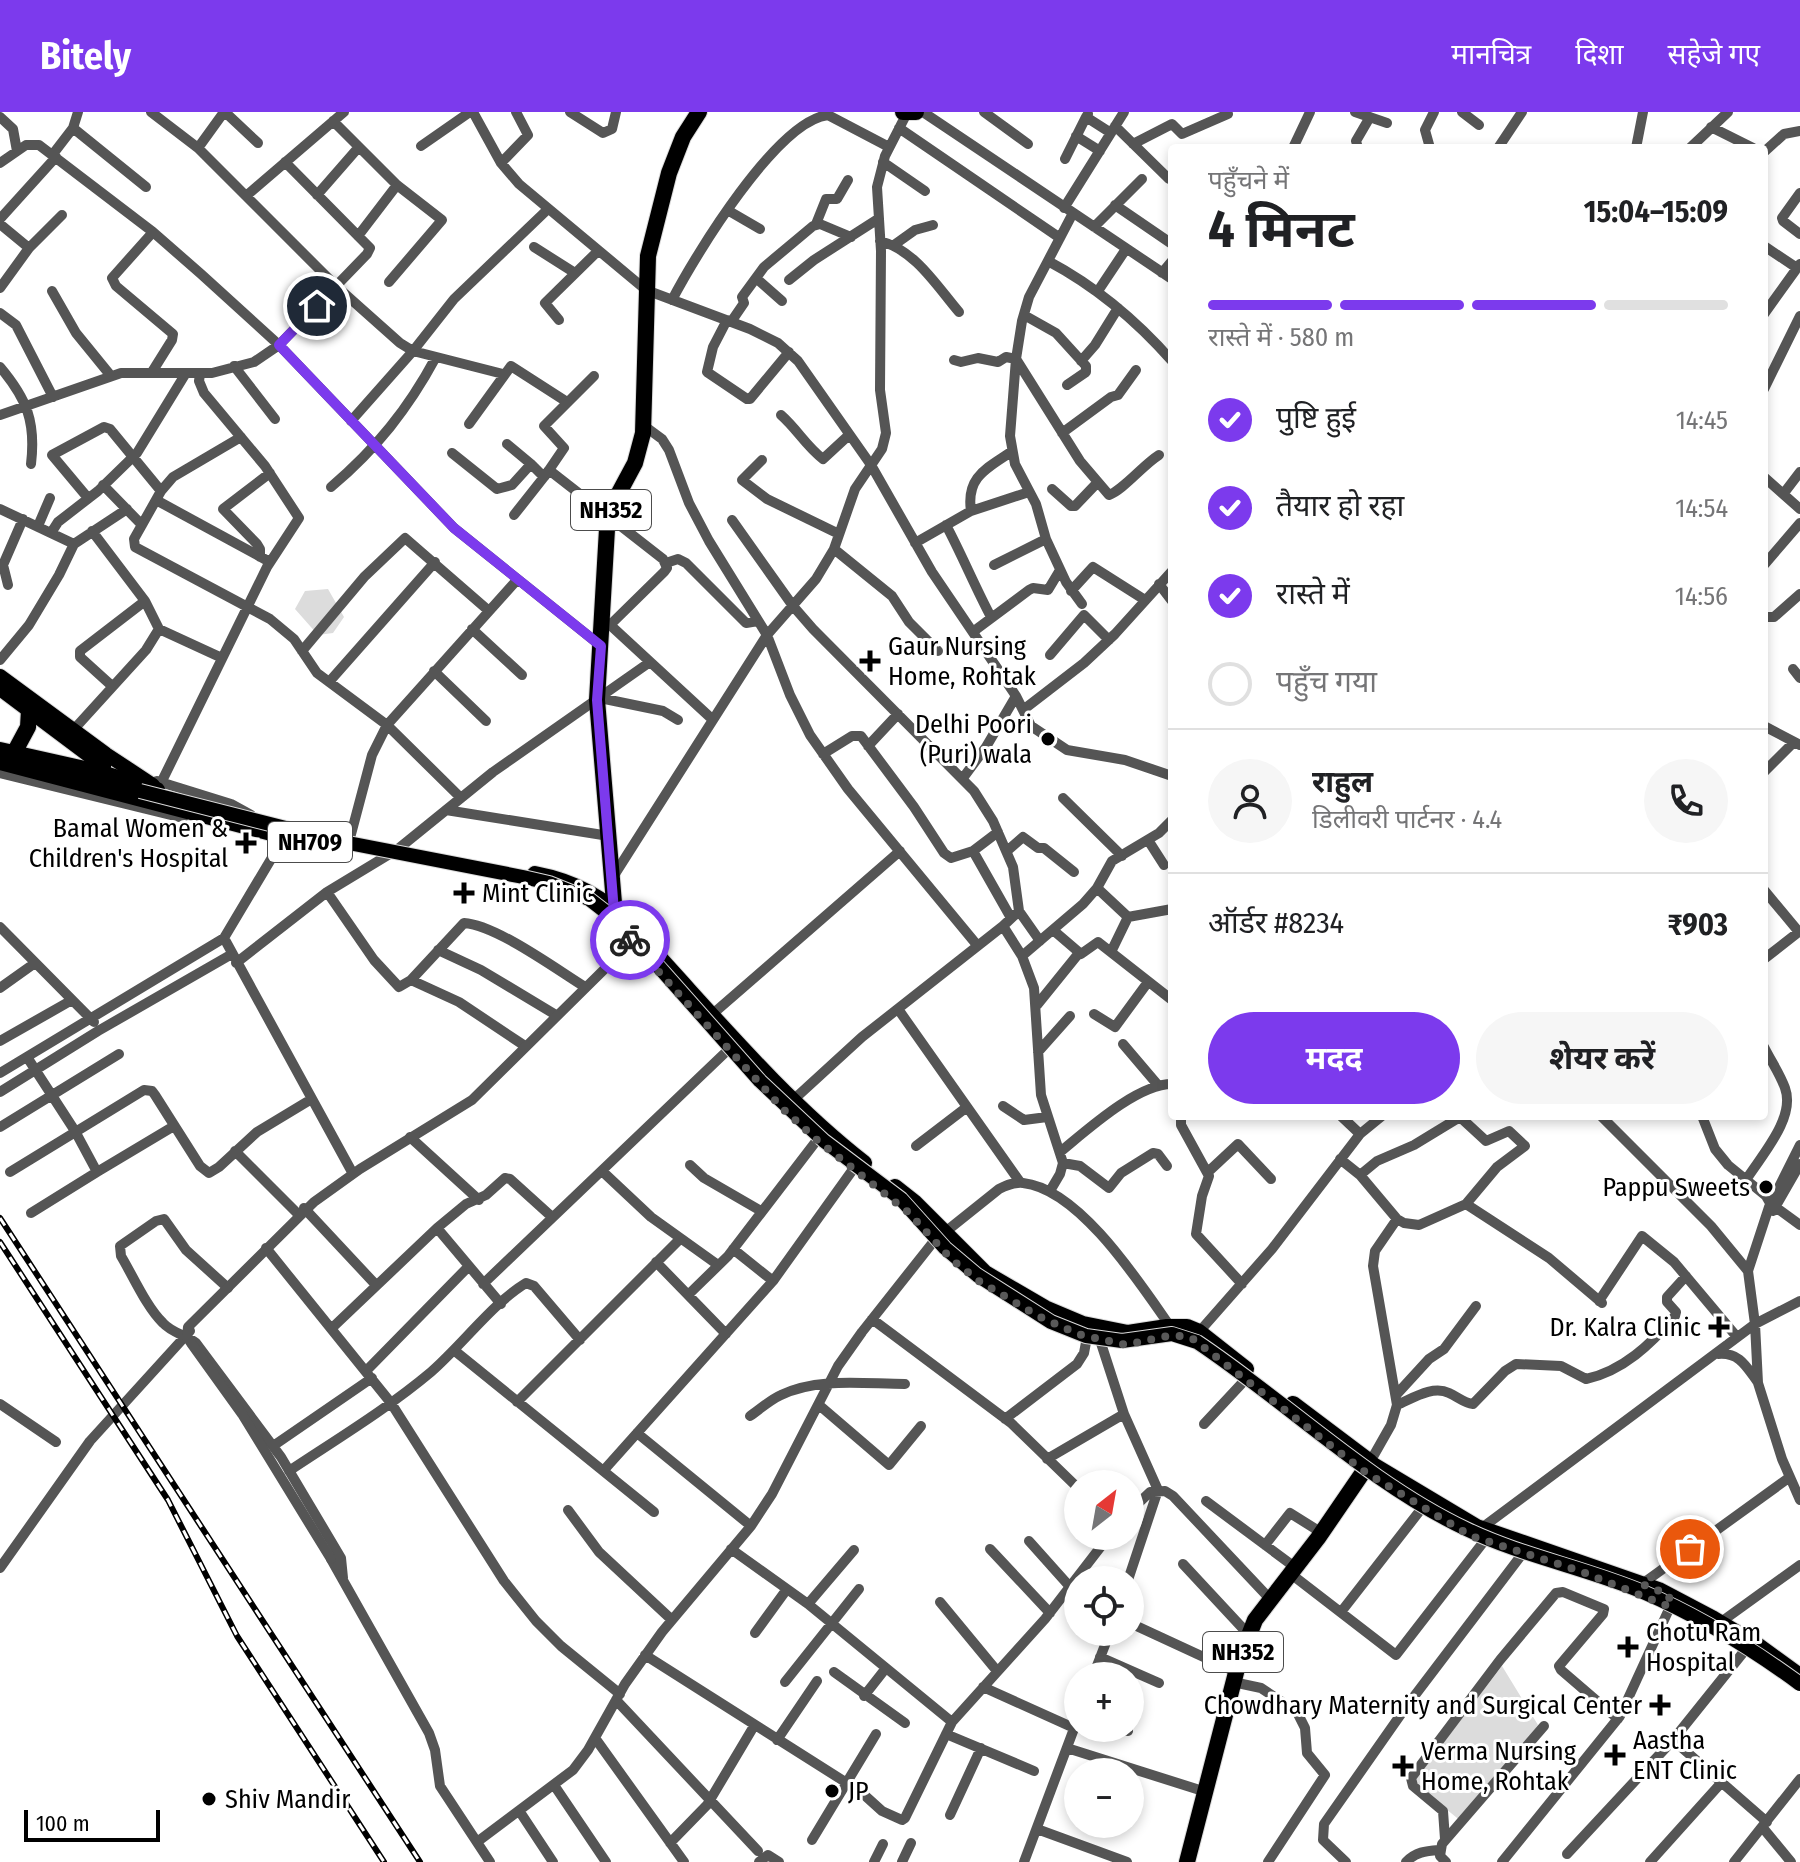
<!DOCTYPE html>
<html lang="hi">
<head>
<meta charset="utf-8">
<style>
  body { margin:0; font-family:"Fira Sans Condensed","Noto Sans Devanagari",sans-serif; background:#f6f6f6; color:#202124; height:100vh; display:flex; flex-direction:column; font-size:30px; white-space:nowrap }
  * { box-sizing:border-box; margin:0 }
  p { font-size:26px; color:#757577 }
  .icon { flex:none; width:44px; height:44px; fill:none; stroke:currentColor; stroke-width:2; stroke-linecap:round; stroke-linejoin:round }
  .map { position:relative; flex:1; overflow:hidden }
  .panel { position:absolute; left:1168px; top:32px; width:600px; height:976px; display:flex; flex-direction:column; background:#fff; border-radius:8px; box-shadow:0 4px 12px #0003 }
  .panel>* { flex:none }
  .needle { width:52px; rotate:31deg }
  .fabs { position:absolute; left:1064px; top:1358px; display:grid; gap:16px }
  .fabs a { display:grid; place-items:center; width:80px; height:80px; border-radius:50%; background:#fff; box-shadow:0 4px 12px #0003; font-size:40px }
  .scale { position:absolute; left:24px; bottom:20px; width:136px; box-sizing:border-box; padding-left:8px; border:4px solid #000; border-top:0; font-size:22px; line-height:28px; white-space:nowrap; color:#000; -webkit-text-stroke:6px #fff; paint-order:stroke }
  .pin { position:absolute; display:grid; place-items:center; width:68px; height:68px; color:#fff; margin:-34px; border:4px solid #fff; border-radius:50%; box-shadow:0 2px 8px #0007 }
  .courier { position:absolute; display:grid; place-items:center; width:80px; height:80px; margin:-40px; border:6px solid #7c3aed; border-radius:50%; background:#fff; color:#222; box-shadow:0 2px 10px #0007 }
  .overview em { font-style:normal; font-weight:700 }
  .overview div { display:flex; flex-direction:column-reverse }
  .overview { display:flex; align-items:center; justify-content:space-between; height:136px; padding:0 40px }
  h1 { font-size:52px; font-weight:700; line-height:60px }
  .bar { display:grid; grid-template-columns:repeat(4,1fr); gap:12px 8px; align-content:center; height:96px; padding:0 40px }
  .bar i { height:10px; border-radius:6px; background:#e0e0e0 }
  .bar .current { background:#7c3aed }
  .bar p { grid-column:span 4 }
  .line { display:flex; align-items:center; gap:20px; padding:0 40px; border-top:2px solid #e0e0e0 }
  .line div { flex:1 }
  .round { display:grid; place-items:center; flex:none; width:84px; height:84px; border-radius:42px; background:#f6f6f6 }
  ol { padding:0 40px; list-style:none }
  li { display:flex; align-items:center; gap:24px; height:88px }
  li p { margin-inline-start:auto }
  li .icon { padding:8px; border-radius:50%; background:#7c3aed; color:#fff; stroke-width:4 }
  li:last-child { color:#757577 }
  li i { width:44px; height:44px; border:4px solid #e0e0e0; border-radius:50% }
  .cta { display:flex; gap:16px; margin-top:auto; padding:16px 40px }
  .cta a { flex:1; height:92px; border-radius:48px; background:#7c3aed; color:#fff; font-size:32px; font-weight:700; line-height:92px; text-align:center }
  .cta a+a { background:#f6f6f6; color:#202124 }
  header { display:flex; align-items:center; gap:48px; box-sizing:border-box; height:112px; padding:0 40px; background:#7c3aed; color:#fff }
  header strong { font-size:38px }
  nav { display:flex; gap:44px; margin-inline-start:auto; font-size:28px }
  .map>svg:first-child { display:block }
</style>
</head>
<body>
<header>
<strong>Bitely</strong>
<nav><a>मानचित्र</a><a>दिशा</a><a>सहेजे गए</a></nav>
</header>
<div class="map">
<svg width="1800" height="1750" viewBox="0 0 1800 1750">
  <rect width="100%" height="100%" fill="#fff"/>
  <!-- green -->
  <path fill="#dcdcdc" d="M328,477L344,505L333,521L318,523L295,497L305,479Z
    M1502,1554L1538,1613L1462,1710L1413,1670Z"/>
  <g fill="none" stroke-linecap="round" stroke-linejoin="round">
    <!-- major casing -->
    <g stroke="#dbdbdb" stroke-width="16">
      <path id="major" d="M0,564L106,642L153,673
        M0,577L104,655
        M1370,1350L1477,1414L1659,1477L1714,1506L1756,1531L1800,1563"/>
    </g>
    <!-- highway casing -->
    <g stroke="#dbdbdb" stroke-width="18">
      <path id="highway" d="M903,0H916
        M0,638L98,660L157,678
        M14,641L28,615L29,598
        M0,650L298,728L340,735
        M535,762C572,769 603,784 629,812
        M615,803L597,588L607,417L613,392L635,351L643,321L648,144L669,61L683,25L699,0
        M655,841C722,914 786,990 864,1051
        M895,1075L914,1090L985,1161L1045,1196L1083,1212L1128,1221L1167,1215H1187L1199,1220L1246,1257
        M1187,1750L1239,1549L1255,1508L1318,1426L1370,1350L1293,1292"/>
    </g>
    <!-- minor -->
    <path stroke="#555" stroke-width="10" d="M151,0L198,36L336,174L400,231L413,239L503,262
      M225,0L258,31
      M473,0L501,51L519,72L646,178L750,217L778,231L798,249L871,353L932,460L1016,584L1031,614L1067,638L1125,648L1172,664
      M570,0L603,21L612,17L616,0
      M923,0L1172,167
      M984,0L1028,32
      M1355,0L1387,11
      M1462,0L1479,13
      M1088,2L1086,5L1111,21
      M0,5L13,17L17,39
      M333,9L397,73L442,108L389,170
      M1115,14L1169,67
      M1711,15L1753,36
      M73,16L146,75
      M899,16L1060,126
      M1076,24L1100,39
      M1133,32L1172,12L1182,22L1228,2
      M421,34L470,0
      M198,36L224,0
      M1293,36L1310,0
      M1358,36L1356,29L1370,5
      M1430,36L1425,18L1434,0
      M1498,36L1522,0
      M1636,36L1643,0
      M1690,36L1728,0
      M1764,40L1784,22L1800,19
      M53,42L73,16L78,0
      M1065,47L1086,5
      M883,50L925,79
      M0,51L26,33H39L153,120L201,162L279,233L454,416L601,534
      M501,51L528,23L516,0
      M1800,81L1782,106L1783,109L1800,122
      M317,83L358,36
      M246,84L344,0
      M1115,93L1172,132
      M1064,96L1124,0
      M729,99L760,117
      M1073,101L1029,185L1022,209L1016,247L1010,324L1015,352L1036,392L1046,427L1066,470L1082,492
      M0,107L56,45
      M0,112L29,136
      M816,112L826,87H837L848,68
      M1094,115L1142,67
      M358,124L397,73
      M880,129C915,138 936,173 959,200
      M894,133L915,118L933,113
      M1764,134L1797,156
      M534,135L575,161
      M1048,149C1095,174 1136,208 1172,249
      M1162,161L1172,149
      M756,166L782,189
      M789,168L814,148L878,107
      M0,176L29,136L62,103
      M52,179L76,221L111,264
      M1098,179L1126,137
      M672,188C696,142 777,9 828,3L889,35
      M0,201L16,213L53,285
      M1764,202L1800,152
      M1024,203L1056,221L1086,254V260L1067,273
      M559,208L545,191L598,139
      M727,208L713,235L707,260L747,287H750L789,240
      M731,210L744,191L742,185L764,155L813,114L820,112L851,125
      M954,248L961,250L978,246L998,250L1006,245L1016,247L1080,349L1109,383C1123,378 1143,353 1159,343
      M1081,249L1095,233L1118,196
      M234,254L275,307
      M0,255C27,287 36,310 31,352
      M152,260L172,228L173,222L116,174L112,166L153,120
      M1764,277L1800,204
      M0,303L121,261H212L254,250L279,233L367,142L370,136L285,50
      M781,303C797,317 806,334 823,347L849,323
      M351,309L413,239L454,187L547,98
      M469,312L511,254L567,290
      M643,313L662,327L669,338L689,391L709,429L767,523L790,583L810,623L848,677L977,833
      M1062,321L1111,285L1118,283L1136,258
      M241,325L173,365L161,379L134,427L135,435L270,507L294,527L317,561L387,613L461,686
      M507,332L531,352
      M452,341L497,377L512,373L531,352L544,365L549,358L663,447L667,456L664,460L610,513
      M762,348L742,368L767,387L839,422
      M549,358L564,336L544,314L594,264
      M1764,365L1800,397
      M103,373L142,413
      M331,375C376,337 408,297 436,245
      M1052,377L1071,394H1075L1097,371
      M1784,381L1800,360
      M88,386L52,343L104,315L110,317L161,379
      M156,388L270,450
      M0,397L74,432
      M971,399L1029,380
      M514,403L544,365
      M732,408L793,494L813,517L974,679L993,709L1013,755L1019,799L1003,814L1022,844L1034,876L1041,983L1063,1051L1060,1062L1050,1079
      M946,413C962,443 975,475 991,505
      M38,414L50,386
      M92,419L145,489L159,517L222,546
      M51,421L58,410L98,379L137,341L186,261
      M915,431L971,399C966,365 986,357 1011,340
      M834,437L892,484L909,510L938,539
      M260,445V437L257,432L223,397L270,361
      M666,451L678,447L686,451L746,511L758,509
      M994,453L1046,427
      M1764,453L1800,411
      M1159,472L1172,489
      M8,473L3,453L23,407
      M1071,479L1093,455L1145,488
      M1764,505H1774L1800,482
      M608,511L712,607
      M472,517L522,563
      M974,519L1029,478L1033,476L1048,478L1060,458
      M302,539L365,464L405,426L489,499
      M1050,543L1084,503L1109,528
      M0,548L29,513L59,463L74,432L127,397
      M1793,557L1800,566
      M434,559L486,609
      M329,570L435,450
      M112,574L80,545V539L145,489
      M600,586L663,599L678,608
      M1023,598L1084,551L1115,522L1172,459
      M1764,614L1800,633
      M76,615L146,538L159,517
      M868,634L898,602
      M823,642L852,624H861L914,695L944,741L951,746L973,739L998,720
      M1764,660L1793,631
      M0,661L183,706
      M963,666L986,635L1016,584
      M157,669L231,692L251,703
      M161,671L267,455L299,406L265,354L204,281L199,269L200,262
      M1063,686L1122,744
      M446,698L609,724
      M286,722L224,826L352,1060
      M350,726L372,643L387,613L517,468
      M1148,728L1164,753
      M973,739L1011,806
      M1007,739L1023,725L1038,736H1044L1074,760
      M613,765L767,523L816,467L834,437L855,377L882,337L886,321L880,278L881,139L877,75L885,44L907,1
      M1097,776L1128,805L1172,797
      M1764,778L1799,820
      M327,780L374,848L399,875L411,868L464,811C496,813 556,857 585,875
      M1019,799L1040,829
      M0,815L94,910
      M1053,818L1081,842L1098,830L1172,888
      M438,838L481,858L556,903
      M1111,840L1128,805
      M1022,844L1083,792L1097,776L1112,749L1159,721L1172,708
      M1764,847L1800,819
      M236,851L327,780L398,737L493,660L650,550
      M411,868L459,890L525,934
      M0,876L35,851
      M1037,893L1079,841
      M898,897L1020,1070
      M1094,902L1115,915L1148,870
      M708,906L900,739
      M0,929L72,888
      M1123,932L1157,972
      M1038,940L1070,904
      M27,945L75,1019L97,1060L174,1014
      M0,961L224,826
      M0,980L98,919L232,842
      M791,990L862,925L1003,814
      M1003,994L1024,1008L1047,1005
      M1181,1004V1013L1209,1064L1202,1084L1196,1122L1242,1172
      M1341,1004L1360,1022
      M1601,1004L1711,1114L1748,1159
      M1702,1004L1715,1037L1728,1053L1766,1084L1770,1091L1800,1113
      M0,1015L119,942
      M410,1025L479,1088
      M1800,1033L1769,1095L1748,1159L1755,1212L1758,1271L1782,1347L1800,1388
      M916,1034L967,995
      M235,1039L298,1102
      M1060,1040C1087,1018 1137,972 1172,972
      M1340,1047L1360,1063L1397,1107L1404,1111L1419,1113L1466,1092L1497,1055L1525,1034L1509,1019L1486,1029L1460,1005L1414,1033L1377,1049L1360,1063
      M1063,1051L1080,1054L1109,1076L1121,1061L1153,1041L1158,1042L1167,1054
      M690,1053L704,1066L761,1099
      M602,1059L651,1105L718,1153
      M10,1060L144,978L152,979L155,983L200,1054L209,1061L219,1055L257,1020L310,988
      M1208,1060L1238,1032L1271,1067
      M1746,1068C1761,1044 1796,1006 1785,976C1780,962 1771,949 1764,935
      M1466,1092L1549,1146L1602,1191
      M304,1096L376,1173
      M1773,1099L1800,1052
      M31,1101L97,1060
      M437,1116L501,1192
      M266,1136L391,1291L504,1469L536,1509L561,1534L620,1582
      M733,1137L773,1169
      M656,1150L726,1222
      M483,1172L729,937
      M228,1176L186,1138L164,1107L156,1109L120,1134L121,1144C133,1164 147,1196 163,1211C172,1221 186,1223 196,1231L281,1345L341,1446L343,1466
      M688,1183L728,1144L817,1028
      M1599,1189L1642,1124L1674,1150L1737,1225
      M872,1207L1011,1311L1078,1376
      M332,1216L437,1116L466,1092L486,1083L505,1066L510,1067L552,1105
      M1199,1220L1272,1137L1360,1022L1382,1004
      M1098,1222L1124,1302L1158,1378L1128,1468
      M455,1239L654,1400
      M1718,1242C1739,1240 1746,1254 1757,1269
      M367,1258L469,1154
      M1396,1283L1429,1247L1444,1237L1476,1194
      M517,1290L680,1127
      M0,1292L56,1330
      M819,1293L889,1353L921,1314
      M1397,1293C1412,1287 1432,1273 1449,1281C1458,1285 1464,1291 1473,1292L1505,1259L1516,1252L1561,1254L1586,1267C1623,1259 1651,1232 1675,1204L1676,1200L1667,1190V1185L1686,1164
      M750,1304C760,1297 770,1288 781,1283C818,1265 865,1272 905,1272
      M1005,1307L1077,1252L1084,1241L1087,1225
      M1204,1312L1245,1268
      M637,1321L751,1414
      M273,1334L372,1266
      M1047,1347L1124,1302
      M1370,1350L1391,1313L1397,1293L1373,1154L1375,1139L1397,1107
      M604,1358L773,1169L854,1056
      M289,1359C337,1327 387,1297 431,1260C462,1233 493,1191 526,1171L534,1174L580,1228
      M1206,1389L1296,1456
      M568,1398L599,1440L672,1508
      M1130,1399L1150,1380L1165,1379L1173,1384L1271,1488
      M1479,1418L1755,1212L1800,1189
      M1029,1429L1071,1476
      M1265,1433L1290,1401L1322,1421
      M731,1437L808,1492L952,1610
      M990,1437L1050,1501
      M331,1447L429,1621L435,1638L440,1674L490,1750
      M1183,1452L1249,1523
      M0,1456L90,1329L190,1219
      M1291,1462L1396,1543L1485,1428
      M1642,1472L1790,1365
      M940,1490L997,1559
      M808,1492L854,1438
      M1341,1500L1422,1396
      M1721,1510L1800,1453
      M1130,1511L1236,1560
      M755,1521L787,1477
      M645,1543L861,1680L882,1699L902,1708L905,1706L952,1610L1045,1507L1109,1424
      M1100,1545L1159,1571
      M834,1560L905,1611
      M1093,1564L1110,1520
      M785,1570L859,1477
      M1233,1570L1261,1576L1297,1600L1305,1616L1307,1641L1325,1663L1268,1750
      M983,1575L1074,1616
      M864,1584L886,1556
      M616,1588L758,1739
      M1120,1616L1128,1619
      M946,1622L1034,1659
      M595,1626L684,1750
      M777,1628L817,1569
      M1673,1628L1767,1710
      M1067,1636L1206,1680
      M554,1673L606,1750
      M520,1700L553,1750
      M950,1703L981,1636
      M1763,1716L1791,1750
      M1037,1717L1127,1750
      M1445,1727L1443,1699L1413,1674L1411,1666L1500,1548L1556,1481L1563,1480L1604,1497L1603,1502L1559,1554L1561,1558L1618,1607
      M812,1728L876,1622
      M477,1730L573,1658L588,1638L625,1572L662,1520L751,1414L772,1382L838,1254L862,1220L934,1129L999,1077C1007,1073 1014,1070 1023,1071C1080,1077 1141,1173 1172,1217
      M670,1731L707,1693L754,1614
      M1567,1742L1673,1628L1746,1537
      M759,1750L768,1743L779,1750
      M874,1750L883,1732
      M902,1750L911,1731
      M1024,1750L1078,1606
      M1346,1750L1323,1728L1324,1712L1406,1595L1523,1441
      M1406,1750C1416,1740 1425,1739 1439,1738
      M1446,1750L1440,1744L1442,1732L1544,1614
      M1502,1750L1620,1604L1670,1495V1489
      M1650,1750L1722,1670
      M1734,1750L1800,1667"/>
    <!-- major -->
    <use href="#major" stroke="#000" stroke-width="14"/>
    <!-- highway -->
    <use href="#highway" stroke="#000" stroke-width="16"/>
    <!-- rail casing -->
    <g stroke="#000" stroke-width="6">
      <path id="rail" d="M0,1106L420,1750
        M0,1130L168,1388L237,1524L384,1750"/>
    </g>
    <!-- rail -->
    <use href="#rail" stroke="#fff" stroke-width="3" stroke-dasharray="9" stroke-linecap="butt"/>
    <!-- major-bridge casing -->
    <g stroke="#dbdbdb" stroke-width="16" stroke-linecap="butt">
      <path id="major-bridge" d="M140,679L333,728L523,765L549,771L589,787L620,811L760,969L824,1029L901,1087L945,1136L977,1163L1051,1210L1086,1224L1122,1229L1172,1222L1197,1230C1287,1290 1369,1371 1466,1417C1522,1444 1586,1456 1643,1480C1699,1504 1751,1536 1800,1572"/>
    </g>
    <!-- minor-bridge -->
    <path stroke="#555" stroke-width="10" d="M331,1447L242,1302L191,1231L187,1225L188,1215L314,1090L360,1057L472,988L634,828"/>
    <!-- major-bridge -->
    <use href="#major-bridge" stroke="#000" stroke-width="14"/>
  </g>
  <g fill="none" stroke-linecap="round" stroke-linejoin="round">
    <!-- done -->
    <path stroke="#595959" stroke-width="8" stroke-dasharray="0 14.4" d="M630,828L783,997L817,1028L909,1101L951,1147L979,1169L1038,1204L1078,1222L1126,1233L1168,1224H1186L1193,1227L1365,1360L1471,1424L1580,1459L1670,1495L1669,1483L1642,1472L1690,1437"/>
    <!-- route -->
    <path stroke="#7c3aed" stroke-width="10" d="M317,194L279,233L454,416L601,534L597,588L615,812L630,828"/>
  </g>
  <!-- markers -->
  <g fill="#000" stroke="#fff" stroke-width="3">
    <path d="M866 537h8v8h8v8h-8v8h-8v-8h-8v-8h8z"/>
    <circle cx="1048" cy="627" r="8"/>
    <path d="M242 719h8v8h8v8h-8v8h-8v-8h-8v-8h8z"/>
    <path d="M460 769h8v8h8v8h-8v8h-8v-8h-8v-8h8z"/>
    <circle cx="1766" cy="1075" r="8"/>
    <path d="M1715 1203h8v8h8v8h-8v8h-8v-8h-8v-8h8z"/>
    <path d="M1624 1523h8v8h8v8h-8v8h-8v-8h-8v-8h8z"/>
    <path d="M1656 1581h8v8h8v8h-8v8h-8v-8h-8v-8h8z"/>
    <path d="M1611 1631h8v8h8v8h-8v8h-8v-8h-8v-8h8z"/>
    <path d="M1399 1642h8v8h8v8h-8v8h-8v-8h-8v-8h8z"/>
    <circle cx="832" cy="1679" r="8"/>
    <circle cx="209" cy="1687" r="8"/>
  </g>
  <g text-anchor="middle" stroke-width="6" stroke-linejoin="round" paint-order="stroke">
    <!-- shield labels -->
    <g fill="#fff" stroke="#4c4c4c" stroke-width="2">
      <rect x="571" y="378" width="80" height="40" rx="6"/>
      <rect x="268" y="710" width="84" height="40" rx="6"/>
      <rect x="1203" y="1520" width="80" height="40" rx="6"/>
    </g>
    <g font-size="24" font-weight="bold" fill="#000">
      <text x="611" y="406">NH352</text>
      <text x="310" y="738">NH709</text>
      <text x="1243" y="1548">NH352</text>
    </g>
    <!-- poi labels -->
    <g font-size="26" fill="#000" stroke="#fff" text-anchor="start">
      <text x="888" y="543">Gaur Nursing<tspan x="888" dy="30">Home, Rohtak</tspan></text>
      <text x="1032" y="621" text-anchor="end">Delhi Poori<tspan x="1032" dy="30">(Puri) wala</tspan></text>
      <text x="228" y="725" text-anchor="end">Bamal Women &amp;<tspan x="228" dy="30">Children's Hospital</tspan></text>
      <text x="482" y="790">Mint Clinic</text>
      <text x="1750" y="1084" text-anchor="end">Pappu Sweets</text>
      <text x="1701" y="1224" text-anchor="end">Dr. Kalra Clinic</text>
      <text x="1646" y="1529">Chotu Ram<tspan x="1646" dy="30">Hospital</tspan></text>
      <text x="1642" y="1602" text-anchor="end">Chowdhary Maternity and Surgical Center</text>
      <text x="1633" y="1637">Aastha<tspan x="1633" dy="30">ENT Clinic</tspan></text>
      <text x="1421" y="1648">Verma Nursing<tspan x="1421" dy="30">Home, Rohtak</tspan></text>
      <text x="848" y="1688">JP</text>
      <text x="225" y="1696">Shiv Mandir</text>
    </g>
  </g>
</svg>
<div class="fabs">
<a><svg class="needle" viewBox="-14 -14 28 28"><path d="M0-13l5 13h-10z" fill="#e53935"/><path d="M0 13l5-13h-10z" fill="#757577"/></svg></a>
<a><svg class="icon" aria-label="locate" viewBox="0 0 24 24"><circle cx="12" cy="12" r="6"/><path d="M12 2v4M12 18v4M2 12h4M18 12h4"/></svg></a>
<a>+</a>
<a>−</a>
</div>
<div class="scale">100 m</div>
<div class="pin" style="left:1690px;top:1437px;background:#ea580c"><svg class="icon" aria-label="bag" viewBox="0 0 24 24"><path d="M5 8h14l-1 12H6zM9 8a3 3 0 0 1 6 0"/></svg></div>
<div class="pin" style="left:317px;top:194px;background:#1f2937"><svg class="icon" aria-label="home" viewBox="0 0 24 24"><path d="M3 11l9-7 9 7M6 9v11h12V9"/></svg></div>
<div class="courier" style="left:630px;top:828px"><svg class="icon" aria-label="bike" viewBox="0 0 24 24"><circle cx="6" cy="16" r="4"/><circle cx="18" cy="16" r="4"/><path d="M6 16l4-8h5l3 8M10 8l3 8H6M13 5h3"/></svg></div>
<section class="panel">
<div class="overview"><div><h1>4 मिनट</h1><p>पहुँचने में</p></div><em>15:04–15:09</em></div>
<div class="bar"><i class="current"></i><i class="current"></i><i class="current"></i><i></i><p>रास्ते में · 580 m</p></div>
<ol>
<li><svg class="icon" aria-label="check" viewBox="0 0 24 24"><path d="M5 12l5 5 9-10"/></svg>पुष्टि हुई<p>14:45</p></li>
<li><svg class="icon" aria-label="check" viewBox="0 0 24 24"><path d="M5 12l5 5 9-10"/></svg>तैयार हो रहा<p>14:54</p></li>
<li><svg class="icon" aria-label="check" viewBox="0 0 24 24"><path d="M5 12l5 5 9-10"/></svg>रास्ते में<p>14:56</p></li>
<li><i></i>पहुँच गया</li>
</ol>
<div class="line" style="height:144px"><a class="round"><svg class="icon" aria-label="person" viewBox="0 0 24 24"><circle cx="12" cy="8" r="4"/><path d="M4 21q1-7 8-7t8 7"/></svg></a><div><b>राहुल</b><p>डिलीवरी पार्टनर · 4.4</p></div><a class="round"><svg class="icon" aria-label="phone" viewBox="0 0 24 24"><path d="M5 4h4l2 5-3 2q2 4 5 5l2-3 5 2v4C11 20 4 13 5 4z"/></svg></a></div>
<div class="line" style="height:104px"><div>ऑर्डर #8234</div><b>₹903</b></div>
<div class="cta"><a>मदद</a><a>शेयर करें</a></div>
</section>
</div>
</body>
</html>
